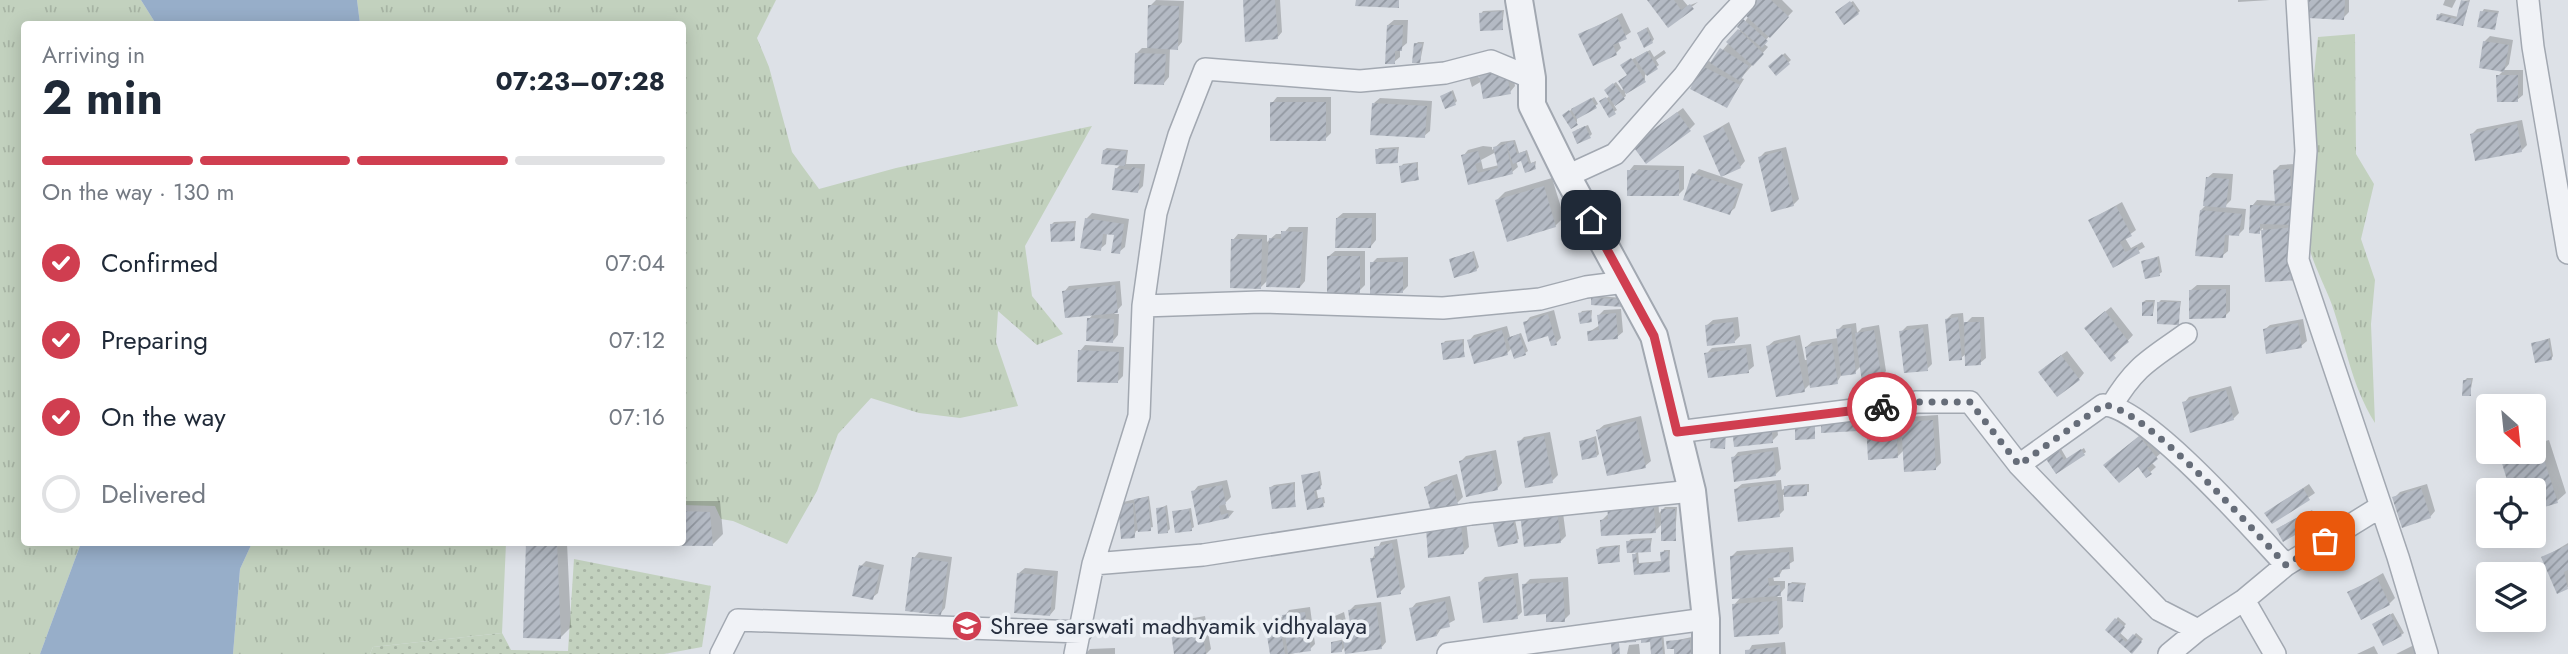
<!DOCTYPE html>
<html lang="en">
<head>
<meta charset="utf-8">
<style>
  body { margin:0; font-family:Jost,sans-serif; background:#f2f2f3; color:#1f2937; height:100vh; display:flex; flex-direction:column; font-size:26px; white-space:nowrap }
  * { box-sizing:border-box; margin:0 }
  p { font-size:23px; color:#747a83 }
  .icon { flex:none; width:38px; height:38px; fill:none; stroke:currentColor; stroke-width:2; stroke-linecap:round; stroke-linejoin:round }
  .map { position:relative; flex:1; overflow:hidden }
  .panel { position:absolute; left:21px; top:21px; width:665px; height:525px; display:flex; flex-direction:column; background:#fff; border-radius:7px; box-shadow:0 4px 18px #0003 }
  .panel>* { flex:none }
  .needle { width:46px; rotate:153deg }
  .tools { position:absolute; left:2476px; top:394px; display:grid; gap:14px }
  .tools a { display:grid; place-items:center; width:70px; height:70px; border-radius:7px; background:#fff; box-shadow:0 4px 18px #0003; font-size:35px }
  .pin { position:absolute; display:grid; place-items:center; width:60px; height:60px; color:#fff; margin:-30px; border-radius:14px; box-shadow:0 4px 10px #0006 }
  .courier { position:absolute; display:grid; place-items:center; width:70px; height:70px; margin:-35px; border:5px solid #d03e50; border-radius:50%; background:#fff; color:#222; box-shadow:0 2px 9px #0007 }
  .summary em { font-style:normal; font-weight:700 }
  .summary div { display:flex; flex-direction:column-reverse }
  .summary { display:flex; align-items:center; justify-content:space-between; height:119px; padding:0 21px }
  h1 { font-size:46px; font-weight:700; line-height:52px }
  .bar { display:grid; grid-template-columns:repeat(4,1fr); gap:10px 7px; align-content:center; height:84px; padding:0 21px }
  .bar i { height:9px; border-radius:5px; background:#e0e1e3 }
  .bar .on { background:#d03e50 }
  .bar p { grid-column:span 4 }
  ol { padding:0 21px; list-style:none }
  li { display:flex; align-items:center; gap:21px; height:77px }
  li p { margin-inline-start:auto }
  li .icon { padding:7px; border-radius:50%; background:#d03e50; color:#fff; stroke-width:4 }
  li:last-child { color:#747a83 }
  li i { width:38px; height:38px; border:4px solid #e0e1e3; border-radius:50% }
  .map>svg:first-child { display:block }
</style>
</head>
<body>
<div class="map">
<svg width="2568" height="654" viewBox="0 0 2568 654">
  <defs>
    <pattern id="grass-tufts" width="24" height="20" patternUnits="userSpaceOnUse" patternTransform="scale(1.75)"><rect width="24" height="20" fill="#c2d1be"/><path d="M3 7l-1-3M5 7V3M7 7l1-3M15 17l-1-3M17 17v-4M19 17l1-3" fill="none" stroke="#a7b4a4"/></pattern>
    <pattern id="park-dots" width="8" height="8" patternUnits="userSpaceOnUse" patternTransform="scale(1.75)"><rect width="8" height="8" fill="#c2d1be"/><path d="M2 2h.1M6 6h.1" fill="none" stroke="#a7b4a4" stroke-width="1.8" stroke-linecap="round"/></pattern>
    <pattern id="building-hatch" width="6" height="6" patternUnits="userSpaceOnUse" patternTransform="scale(1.75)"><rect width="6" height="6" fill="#b4bac4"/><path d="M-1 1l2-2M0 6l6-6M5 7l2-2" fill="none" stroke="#9298a1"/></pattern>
  </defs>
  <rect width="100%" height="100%" fill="#dde1e7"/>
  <!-- grass -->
  <path fill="url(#grass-tufts)" d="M0,0H141L156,24H24V542L81,543L40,654H0Z
    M357,0H776L757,38L769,67L792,152L819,189L896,168L1092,126L1025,246L1032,296L1063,334L1037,345L998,311L996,342L1018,406L960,418L919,413L871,398L838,434L817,491L787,544L733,521L721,519L715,506L683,505L682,24H360Z
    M2355,34L2356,154L2374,184L2361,239L2375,280L2371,324L2375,423C2350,382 2347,348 2332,305C2324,283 2312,263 2307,239L2312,94L2318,37Z
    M252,543H506L502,633L373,647L370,654H233L240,569Z"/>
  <!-- park -->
  <path fill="url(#park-dots)" d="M574,559L711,586L702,647L664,654H370L373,647L502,633L511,650L568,651Z"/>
  <!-- water -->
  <path fill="#97aec9" d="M141,0H357L360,24H156Z
    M81,543H252L240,569L233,654H40Z"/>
  <!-- shadow -->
  <path fill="#0003" fill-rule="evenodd" d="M1156,0L1184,1L1182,42L1177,48H1170L1169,77L1164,83L1137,53L1142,48H1148L1150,6Z
    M1244,0H1280L1282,32L1277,38Z
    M1649,0H1683L1688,6L1698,2L1668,25Z
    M1759,0H1782L1793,11L1763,43L1768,47L1741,78L1744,79L1727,106L1692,88L1704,67L1709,61L1712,63L1741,28Z
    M2238,0H2270L2238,2Z
    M2311,0H2349V12L2343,18Z
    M2445,0H2456L2452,8L2443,5Z
    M2470,0L2463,24L2439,15L2441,13L2458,17L2462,1Z
    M1853,1L1860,11L1858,13L1839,10Z
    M2484,9L2499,11L2494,28L2482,12Z
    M1504,10L1502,28L1481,14L1483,11Z
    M1622,13L1631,32L1618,41L1621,48L1616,53L1580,35Z
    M1394,20H1408L1407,43L1400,49V57L1394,62L1388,25Z
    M1648,27L1654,39L1652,42L1641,31Z
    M2490,36L2513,40L2509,64L2504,70L2484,42Z
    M1418,42H1424L1420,62L1416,44Z
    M1650,50L1654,57L1664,50L1666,53L1656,60L1659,65L1645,75V81L1625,93L1626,96L1614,105L1617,110L1609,115L1604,100L1610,96L1606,90L1616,82L1622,90L1625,88L1629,75L1625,63Z
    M1785,53L1791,60L1777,73L1770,66Z
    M1512,66L1515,86L1510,92L1482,81L1472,87L1468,74L1476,70L1479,78L1486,71Z
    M2504,70H2523V95L2517,100L2498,76Z
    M1453,90L1457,101L1455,103L1442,96Z
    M1277,97H1331V133L1325,139L1272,103Z
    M1594,97L1598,104L1577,118V123L1566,113Z
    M1380,98L1432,101L1430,131L1424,136L1374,103Z
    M1683,108L1695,124L1690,129L1640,140Z
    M2522,120L2527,145L2521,151L2472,134L2477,129Z
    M1729,122L1745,161L1740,167L1705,136Z
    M1588,125L1592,134L1590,136L1576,130Z
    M1515,140L1519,153L1527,150L1531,163L1536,161L1535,168L1526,171L1522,159L1516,161L1518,167L1512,172L1469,183L1463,156L1468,150L1483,146L1492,147V150L1501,142ZM1496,152L1499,165L1483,169L1481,160Z
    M1399,147L1397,161L1377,150L1379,148Z
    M1786,147L1799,199L1793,205L1760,157L1765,152Z
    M1107,148L1128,150L1126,164H1145L1143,186L1137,192L1116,169L1121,164L1104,150Z
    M1418,162V179L1401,167L1403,164Z
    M2295,164L2298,217L2266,280L2263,228L2259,232L2252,206L2257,200L2277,201L2274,171L2280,165Z
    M1634,165L1684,166V189L1678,195L1629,171Z
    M1699,169L1743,184L1735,208L1729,213L1694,174Z
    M2213,173L2233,174L2231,200L2224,207L2246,209L2244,229L2239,234H2229L2228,251L2222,256L2201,210L2207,204V178Z
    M1552,178L1564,217L1555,226L1497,200L1505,192Z
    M2122,202L2136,230L2125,238L2131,248L2142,242L2145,247L2113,265L2090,220Z
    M1092,213L1129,219L1125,247L1119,252L1116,234L1107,233L1106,244L1100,249L1086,219Z
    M1343,213H1376V240L1371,246L1337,218Z
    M1076,221L1074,239L1052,224L1054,222Z
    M1289,227H1308L1305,281L1300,287L1269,279L1261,287L1233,240L1238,234L1267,235V242L1276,234H1283Z
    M1335,251H1365V285L1359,291L1329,256Z
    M1474,251L1479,267L1476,270L1451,259Z
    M2159,256L2162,272L2159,274L2143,262Z
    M1408,257V286L1402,292L1372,263L1377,258Z
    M1120,281L1122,305L1114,314H1119L1118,335L1113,341L1089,319L1094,313L1064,292L1069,286Z
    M2197,285H2230V311L2225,316L2191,290Z
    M1595,296L1625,298L1624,303L1593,298Z
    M2146,300H2155L2153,314L2143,302Z
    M2161,300L2181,301L2178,323L2159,302Z
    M2111,307L2133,335L2111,359L2091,323Z
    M1621,309L1623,332L1617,337L1589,332L1600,325L1599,315L1604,310Z
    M1554,310L1561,338L1556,343L1549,334L1525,323L1530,317Z
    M1592,310L1591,321L1580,314L1582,311Z
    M1963,313L1964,325L1972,317H1984L1986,358L1980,363L1967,353L1961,358L1947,319L1952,314Z
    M1738,317L1740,336L1735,341L1707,325L1713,320Z
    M2303,319L2307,341L2301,346L2264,330L2270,325Z
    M1856,323L1857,333L1862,328L1879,325L1886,371L1881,377L1861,366L1855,372L1842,374L1837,382L1811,383L1804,390L1768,346L1774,341L1800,335L1805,360H1808L1806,347L1812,342L1838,338V330L1843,325Z
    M1928,324L1932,364L1927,369L1901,332L1907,326Z
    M1507,326L1510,337L1521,333L1528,351L1525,353L1515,357L1512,348L1507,353L1469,341L1474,335Z
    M2550,338L2553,356L2551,359L2533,344Z
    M1464,339V356L1443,344L1445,341Z
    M1751,344L1754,366L1748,371L1706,354L1712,348Z
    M1085,345L1124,347L1123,376L1117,382L1080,351Z
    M2067,351L2084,373L2079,379L2045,367Z
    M2467,378H2473L2470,394L2465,380Z
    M2231,386L2239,413L2233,419L2184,403L2189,397Z
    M1938,415L1941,463L1935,469L1904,450L1897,457L1867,424L1873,419L1900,417L1901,424L1908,417Z
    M1641,416L1651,461L1645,466L1598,430L1604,425Z
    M1776,419L1778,435L1772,441L1733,429Z
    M1550,432L1558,475L1552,481L1519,442L1524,437Z
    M2145,432L2162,452L2151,462L2156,467L2147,475L2138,465L2111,459Z
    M1596,436L1599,454L1597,456L1581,441Z
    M2549,440L2566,493L2557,501L2534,508V490H2512L2503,460L2512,452H2534V444Z
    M1778,447L1781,469L1775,475L1733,458L1738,452Z
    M2060,447L2067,459L2084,448L2086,452L2057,472L2046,457Z
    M1496,450L1502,483L1497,489L1461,461L1466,456Z
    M1320,471L1322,485L1316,488L1318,498L1324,497L1325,503L1309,508L1303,476Z
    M1457,474L1463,497L1458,502L1433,509L1426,487L1432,482Z
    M1227,480L1231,497L1225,503L1227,510L1234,511L1229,517L1199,523L1193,492L1198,486Z
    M1781,480L1782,490L1788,485L1809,484V492L1783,495L1784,510L1779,515L1736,489L1742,484Z
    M1295,482V505L1271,487L1274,485Z
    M2309,484L2315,493L2272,522L2266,513Z
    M2427,484L2435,511L2430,517L2394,498L2400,492Z
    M1658,494L1659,513L1665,507H1677L1675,539L1663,523L1655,531L1602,520L1607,515Z
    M1149,496L1153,527L1136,531L1134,536L1122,537L1123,502Z
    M682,501H720L723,534L712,545L567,543L571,627L560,638L528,542H682Z
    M1167,505L1170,529L1167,532L1158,509Z
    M1562,505L1566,536L1560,542L1525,545Z
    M1191,508L1194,527L1191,529L1174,512Z
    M2312,510L2317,519L2315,521L2280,527Z
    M1514,515L1519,539L1500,545Z
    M1466,520L1469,547L1463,553L1430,556Z
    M1652,538L1650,550L1628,542L1631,539Z
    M1397,539L1405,587L1400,592L1372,559L1381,542Z
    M2568,543V587L2558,592L2543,558Z
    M1620,545L1619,560L1598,549L1600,547Z
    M1793,547L1794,561L1784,567L1779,576H1773L1774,581H1785V588L1777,597H1782L1783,627L1778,632L1734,605L1742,596L1732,556L1737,551Z
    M1664,550H1670L1669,571L1635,573L1634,555L1638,551L1639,563L1662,561Z
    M919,552L952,557L945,608L940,614L914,558Z
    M866,561L884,565L878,593L872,598L861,566Z
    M1025,568L1058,571L1055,609L1050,615L1019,573Z
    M1518,573L1522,612L1517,617L1480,582L1485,577Z
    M2383,573L2395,598L2389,604L2350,592Z
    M1568,577L1570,614L1564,620L1547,613L1524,585L1530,579Z
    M1792,582L1806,583L1802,600L1790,584Z
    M1450,596L1455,620L1442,627L1437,635L1411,609L1416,603Z
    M1381,602L1386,642L1381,648L1346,646L1341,651L1332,642L1345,639L1343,632L1352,626L1349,611L1355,605Z
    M1310,607L1315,644L1310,649L1291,654H1272L1267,625L1272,619L1284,617L1289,610Z
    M1344,612L1346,621L1338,625L1335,616Z
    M2393,613L2404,633L2401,635L2376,622Z
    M1205,616L1211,649L1206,654H1176L1172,627L1177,621Z
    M2118,617L2126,624L2119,632L2129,641L2136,633L2143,639L2132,652L2107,630Z
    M1663,631L1665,654H1653Z
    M1692,637L1691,654H1676V647L1668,642Z
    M1785,642L1786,654H1747L1752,645Z
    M1639,644L1640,654H1627L1629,645Z
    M2414,645L2419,654H2396Z
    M2374,646L2378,654H2357Z
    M1115,648V654H1085L1090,649Z"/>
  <!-- building -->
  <path fill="url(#building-hatch)" d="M1243,0H1275L1278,39L1245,42Z
    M1356,0H1399V8L1355,6Z
    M1647,0H1674L1681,10L1690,4L1694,9L1668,28Z
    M1757,0H1771L1789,17L1770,38L1744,14Z
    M2309,0H2345L2344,20L2308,18Z
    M2461,0L2469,2L2463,26L2436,20L2437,14L2456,19Z
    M1850,1L1859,14L1844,25L1835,12Z
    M1148,5L1179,6L1178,50L1147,48Z
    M1502,11L1503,30L1480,31L1479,13Z
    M2480,11L2498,13L2495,30L2477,27Z
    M1617,17L1627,39L1613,45L1617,55L1593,66L1578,34Z
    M1743,19L1768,41L1762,48L1737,27Z
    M1387,25H1403L1402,51H1395V64H1385Z
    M1646,28L1653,43L1644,48L1637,33Z
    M1738,29L1764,54L1753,66L1726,42Z
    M2483,41L2509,45L2504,72L2479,68Z
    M1414,43L1422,44L1420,63H1412Z
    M1720,48L1749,66L1740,81L1710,63Z
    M1647,51L1658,69L1647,76L1635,58Z
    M1135,53L1166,54L1164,85L1134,84Z
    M1782,54L1790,64L1776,76L1768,66Z
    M1631,58L1646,82L1626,94L1618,81L1627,75L1620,65Z
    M1702,66L1740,85L1727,108L1690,89Z
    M1506,70L1511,94L1483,99L1479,75Z
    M2496,75H2518V102H2497Z
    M1613,83L1625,99L1615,106L1604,90Z
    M1451,91L1456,105L1445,109L1440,96Z
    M1606,97L1616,114L1609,118L1599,101Z
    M1591,98L1597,108L1577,119L1571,109Z
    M1270,102H1326V141H1270Z
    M1372,103L1427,106L1425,138L1370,135Z
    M1569,110L1578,125L1571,129L1562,115Z
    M1677,112L1691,131L1646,164L1632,145Z
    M2517,124L2522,152L2475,161L2470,134Z
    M1585,126L1591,138L1577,144L1572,132Z
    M1723,127L1741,168L1721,177L1703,136Z
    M1513,141L1517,154L1525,151L1529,164L1534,162L1536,169L1525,173L1521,161L1513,164L1506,143Z
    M1506,144L1513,174L1468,185L1461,155L1478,151L1481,162L1475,164L1478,173L1498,168L1493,147Z
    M1375,149H1397L1398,163L1376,164Z
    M1103,150L1126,151L1125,166L1101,164Z
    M1781,151L1794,206L1771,212L1758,157Z
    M1416,163L1419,180L1401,183L1399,166Z
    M1132,167L1141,169L1138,193L1112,190L1115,168L1131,170Z
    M2290,169L2292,202L2275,204L2273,170Z
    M1627,170H1679V196H1627Z
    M1692,173L1739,189L1730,215L1683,200Z
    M2206,177L2229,179L2226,208L2203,206Z
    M1544,186L1556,227L1507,242L1495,200Z
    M2250,205L2293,206V225L2260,224V234L2249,233Z
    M2116,206L2132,236L2120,242L2125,252L2137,247L2140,253L2113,268L2088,220Z
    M2200,210L2242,214L2239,236L2225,235L2223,258L2195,256Z
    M1085,218L1124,224L1120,254L1111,253L1114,235L1103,234L1101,251L1080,248Z
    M1336,218H1372L1371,248H1335Z
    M1074,223L1075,241L1051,242L1050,224Z
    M2296,227L2299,280L2265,282L2261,230Z
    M1281,231L1303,232L1300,288L1266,287L1269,238L1281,239Z
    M1231,239H1262L1261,289L1230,288Z
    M1472,252L1477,271L1454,278L1449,259Z
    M1327,256H1360V293H1327Z
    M2157,257L2160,276L2145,279L2141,261Z
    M1370,262H1403V293L1370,294Z
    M1115,285L1118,313L1065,318L1062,291Z
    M2226,289V318L2189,319V290Z
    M1591,298L1623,299V307L1591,305Z
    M2142,302H2153V316H2142Z
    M2157,302H2180L2179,325L2157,324Z
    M1590,311L1592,322L1580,324L1578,313Z
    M2105,311L2129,342L2113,354L2116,358L2111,362L2084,328Z
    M1616,313L1618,339L1588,341L1587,331L1599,330L1597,315Z
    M1548,314L1557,345L1551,346L1548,336L1528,342L1523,322Z
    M1958,317L1962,360L1949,361L1945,319Z
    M1087,318L1114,319L1113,343L1086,341Z
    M1733,322L1735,343L1707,346L1705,325Z
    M1964,322H1980L1981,365L1965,366Z
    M2298,323L2302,348L2266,354L2263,329Z
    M1851,328L1856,374L1841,376L1836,329Z
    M1923,328L1928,371L1904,373L1899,331Z
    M1502,330L1508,355L1474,364L1467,340Z
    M1874,330L1882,379L1862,382L1855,333Z
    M1519,334L1526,355L1514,359L1507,338Z
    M2548,339L2552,360L2535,363L2531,343Z
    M1462,340L1465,357L1443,360L1441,343Z
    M1795,340L1805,392L1776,397L1766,346Z
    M1832,343L1838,384L1810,388L1805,347Z
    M1746,348L1749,373L1708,378L1704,353Z
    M1078,350L1119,352L1118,383L1077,382Z
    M2061,355L2080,380L2057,397L2038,372Z
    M2463,380H2471V396H2462Z
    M2226,390L2234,420L2190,433L2182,402Z
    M1857,420L1858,431L1821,433V422Z
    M1933,420L1936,470L1904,472L1901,422Z
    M1636,421L1646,468L1607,476L1596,430Z
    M1896,422L1898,458L1868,460L1866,423Z
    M1771,423L1773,443L1734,447L1732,428Z
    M1815,425V439L1795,440V426Z
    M1711,433H1726L1725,449L1710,448Z
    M1544,436L1553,483L1525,488L1517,441Z
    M2139,436L2158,459L2147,468L2152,474L2146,478L2138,467L2119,483L2103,465Z
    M1594,438L1597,457L1582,460L1579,441Z
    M2540,447L2558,503L2534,510V490H2510L2501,460Z
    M2057,448L2064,460L2081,449L2085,455L2056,474L2044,456Z
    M1773,451L1776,476L1734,482L1731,457Z
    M1491,454L1498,490L1466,497L1459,461Z
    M1318,472L1321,489L1314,491L1316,499L1322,498L1324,507L1307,510L1301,475Z
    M1451,479L1458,504L1431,512L1424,487Z
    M1293,484L1296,507L1272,509L1269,487Z
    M1776,484L1780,517L1738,522L1734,489Z
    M1222,485L1226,504L1219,506L1221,515L1228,513L1229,518L1198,525L1191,491Z
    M1807,485V496L1784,497V486Z
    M2303,488L2310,500L2272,524L2264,513Z
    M2421,488L2431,518L2402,528L2392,497Z
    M1148,497L1151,531L1138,532L1134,499Z
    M1653,499L1656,533L1601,536L1600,520L1608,519L1607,502Z
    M1133,503L1135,538L1121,539L1118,504Z
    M1165,507L1168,533L1158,534L1156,508Z
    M1189,509L1192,531L1175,533L1172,511Z
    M1661,509H1675L1676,541H1661Z
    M1557,510L1561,543L1524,547L1520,514Z
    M682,511L710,512L713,546L588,545L682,542Z
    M2309,511L2316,523L2283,542L2276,529Z
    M1512,516L1518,543L1498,547L1492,520Z
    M1461,525L1464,554L1428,558L1426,528Z
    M1650,540L1651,552L1627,553L1626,541Z
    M526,542H557L561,639L523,638Z
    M1392,543L1401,594L1377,598L1370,558H1375L1374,547Z
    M2568,545V570L2564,572L2568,589L2557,594L2541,557Z
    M1618,546L1620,562L1598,564L1596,549Z
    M1668,551L1670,572L1634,575L1632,554H1636L1637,564L1661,562L1660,552Z
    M1789,552L1790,569L1779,570L1780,577L1768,578L1769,586L1780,585L1781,596L1732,599L1730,556Z
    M912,557L948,562L941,615L905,611Z
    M859,565L880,570L873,600L852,596Z
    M1017,573L1054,576L1050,616L1014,613Z
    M1513,578L1518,619L1483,623L1478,582Z
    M2377,578L2390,605L2361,620L2347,592Z
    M1563,582L1565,622H1546V614L1524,616L1522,584Z
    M1788,583L1805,585L1803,602L1787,601Z
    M1445,601L1450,627L1436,630L1437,636L1416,641L1409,608Z
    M1777,601L1779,634L1734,637L1732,604Z
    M1376,606L1382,649L1345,654L1342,631L1351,630L1348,610Z
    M1305,612L1311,651L1288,654L1282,615Z
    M2390,614L2402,636L2383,646L2372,624Z
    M2115,618L2125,627L2119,636L2126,642L2133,634L2142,642L2132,654L2105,630Z
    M1200,621L1206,654H1174L1170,626Z
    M1279,622L1285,654H1270L1265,624Z
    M1635,633L1636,642L1619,643L1620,654H1612L1610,635Z
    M1661,633L1663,654H1651L1650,642L1641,643V634Z
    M1690,639L1691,654H1674V649H1667L1666,641Z
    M1342,641V652L1331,653V642Z
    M1781,647V654H1745V650Z"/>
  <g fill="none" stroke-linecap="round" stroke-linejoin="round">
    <!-- minor casing -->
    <g stroke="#a2a8b1" stroke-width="24">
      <path id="minor" d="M2297,0L2306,151L2298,260L2398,557L2427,654
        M2528,0L2533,47L2568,253
        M1567,176L1615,154L1684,76L1714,33L1745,0
        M1143,306L1261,302L1443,308L1540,299L1586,287L1625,282
        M2112,405C2136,365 2150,360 2186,334
        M1677,432L1917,402H1970L2019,465L2159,610L2198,630
        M2019,465L2103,405C2144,405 2255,532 2286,565
        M1093,564L1203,555L1471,514L1692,491
        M2244,600L2286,565L2380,507
        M721,654L738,620L1081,632
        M1075,654L1093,564L1139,416L1143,306L1156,213L1179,135L1205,69L1360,81L1445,73L1491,61L1532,78
        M1448,654L1706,619
        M2169,654L2198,630L2244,600L2275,654"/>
    </g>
    <!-- tertiary casing -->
    <g stroke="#a2a8b1" stroke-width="30">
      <path id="tertiary" d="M1519,0L1532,78V105L1567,176L1654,336L1692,491L1706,619V654"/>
    </g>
    <!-- minor -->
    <use href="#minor" stroke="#f0f2f6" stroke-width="21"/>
    <!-- tertiary -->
    <use href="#tertiary" stroke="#f0f2f6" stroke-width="26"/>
  </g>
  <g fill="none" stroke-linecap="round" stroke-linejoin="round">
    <!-- done -->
    <path stroke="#666d79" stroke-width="7" stroke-dasharray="0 12.6" d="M1882,407L1917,402H1970L2019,465L2103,405C2143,405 2255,532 2286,565L2325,541"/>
    <!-- route -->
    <path stroke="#d03e50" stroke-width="9" d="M1591,220L1654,336L1677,432L1882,407"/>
  </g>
  <!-- icons -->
  <defs>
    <g id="school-disc" transform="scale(1.575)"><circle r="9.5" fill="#d03e50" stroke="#ecf0f5"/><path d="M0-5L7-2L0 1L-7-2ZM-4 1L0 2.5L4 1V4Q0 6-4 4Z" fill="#fff"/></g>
  </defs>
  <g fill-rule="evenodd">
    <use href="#school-disc" x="967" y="626"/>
  </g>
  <g text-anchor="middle" stroke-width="7" stroke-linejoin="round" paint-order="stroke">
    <!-- poi labels -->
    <g font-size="24" fill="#262e3e" stroke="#ecf0f5" text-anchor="start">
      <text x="990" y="634">Shree sarswati madhyamik vidhyalaya</text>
    </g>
  </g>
</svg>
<div class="tools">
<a><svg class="needle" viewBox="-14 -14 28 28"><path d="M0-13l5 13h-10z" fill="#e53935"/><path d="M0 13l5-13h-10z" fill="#747a83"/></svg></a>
<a><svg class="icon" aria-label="locate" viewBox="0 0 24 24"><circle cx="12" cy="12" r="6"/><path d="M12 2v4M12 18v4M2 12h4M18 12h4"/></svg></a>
<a><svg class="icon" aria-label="layers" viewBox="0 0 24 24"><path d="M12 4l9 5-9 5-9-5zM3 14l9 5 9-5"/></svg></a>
</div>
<div class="pin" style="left:2325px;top:541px;background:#ea580c"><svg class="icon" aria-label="bag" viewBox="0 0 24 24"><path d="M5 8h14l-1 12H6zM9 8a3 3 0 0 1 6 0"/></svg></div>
<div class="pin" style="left:1591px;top:220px;background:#1f2937"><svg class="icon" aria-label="home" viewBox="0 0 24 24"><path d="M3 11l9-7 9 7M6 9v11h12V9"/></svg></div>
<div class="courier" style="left:1882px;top:407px"><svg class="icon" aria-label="bike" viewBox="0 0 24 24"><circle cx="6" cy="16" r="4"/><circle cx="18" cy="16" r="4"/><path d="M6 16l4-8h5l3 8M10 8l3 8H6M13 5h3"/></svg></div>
<section class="panel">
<div class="summary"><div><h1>2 min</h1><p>Arriving in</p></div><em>07:23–07:28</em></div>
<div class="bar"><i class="on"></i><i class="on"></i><i class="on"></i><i></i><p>On the way · 130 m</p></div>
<ol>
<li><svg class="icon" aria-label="check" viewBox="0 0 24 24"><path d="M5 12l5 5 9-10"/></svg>Confirmed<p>07:04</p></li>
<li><svg class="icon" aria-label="check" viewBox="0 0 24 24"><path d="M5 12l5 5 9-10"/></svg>Preparing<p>07:12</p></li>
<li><svg class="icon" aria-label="check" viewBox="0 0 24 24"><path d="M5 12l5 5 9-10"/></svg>On the way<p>07:16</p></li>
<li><i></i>Delivered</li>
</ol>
</section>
</div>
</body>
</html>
